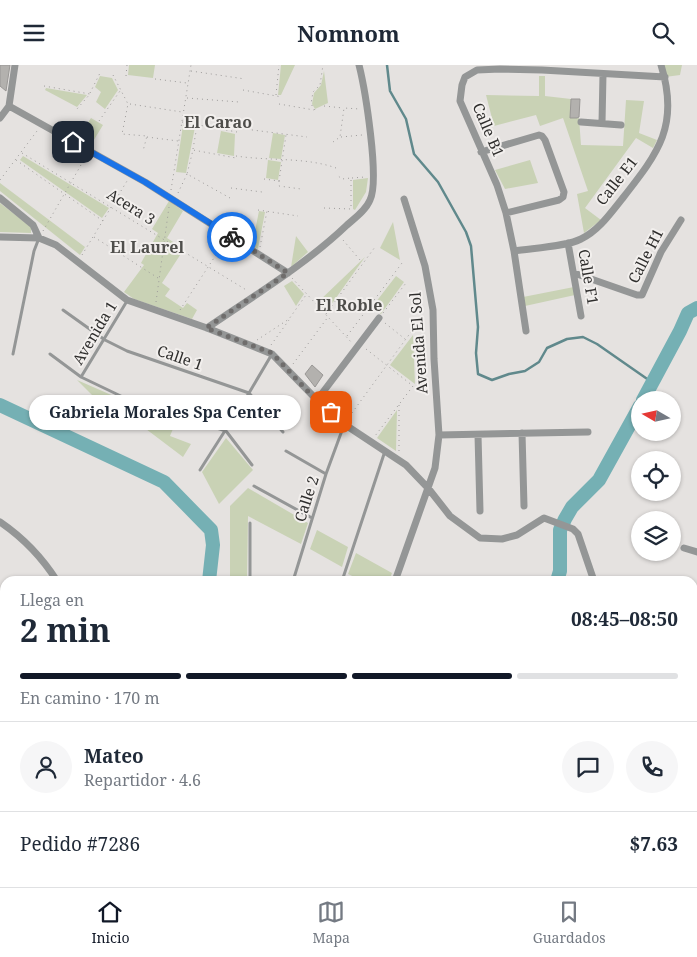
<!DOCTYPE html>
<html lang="es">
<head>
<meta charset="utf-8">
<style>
  body { margin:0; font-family:"Noto Serif",serif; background:#f6f6f7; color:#1f2937; height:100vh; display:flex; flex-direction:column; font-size:19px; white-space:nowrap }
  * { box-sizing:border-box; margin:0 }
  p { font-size:16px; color:#747a83 }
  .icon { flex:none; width:28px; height:28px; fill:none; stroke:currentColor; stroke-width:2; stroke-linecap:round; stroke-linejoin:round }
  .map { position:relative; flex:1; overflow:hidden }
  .panel { position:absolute; left:0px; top:511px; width:698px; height:311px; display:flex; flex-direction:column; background:#fff; border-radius:15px 15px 0 0; box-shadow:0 1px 4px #0004 }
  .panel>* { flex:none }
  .needle { width:32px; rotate:279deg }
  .tools { position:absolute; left:631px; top:326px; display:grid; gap:10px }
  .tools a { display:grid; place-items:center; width:50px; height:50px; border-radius:50%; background:#fff; box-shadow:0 1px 4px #0004; font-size:25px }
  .pin { position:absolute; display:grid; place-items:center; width:42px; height:42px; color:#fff; margin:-21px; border-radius:10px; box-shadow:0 2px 8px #0006 }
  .courier { position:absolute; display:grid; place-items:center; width:50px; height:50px; margin:-25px; border:4px solid #1a73e8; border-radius:50%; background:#fff; color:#222; box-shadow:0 1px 6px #0007 }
  .bubble { position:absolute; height:35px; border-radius:18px; background:#fff; box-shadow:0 1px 4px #0004; font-size:16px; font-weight:700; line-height:35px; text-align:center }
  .head em { font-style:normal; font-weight:700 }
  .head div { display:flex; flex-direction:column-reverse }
  .head { display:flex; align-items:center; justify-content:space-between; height:85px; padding:0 20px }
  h1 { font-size:32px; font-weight:700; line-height:38px }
  .bar { display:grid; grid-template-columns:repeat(4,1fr); gap:8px 5px; align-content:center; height:60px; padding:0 20px }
  .bar i { height:6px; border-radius:4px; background:#e0e1e3 }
  .bar .active { background:#111827 }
  .bar p { grid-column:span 4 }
  .line { display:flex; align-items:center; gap:12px; padding:0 20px; border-top:1px solid #e0e1e3 }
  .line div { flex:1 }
  .round { display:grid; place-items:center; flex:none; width:52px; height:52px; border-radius:26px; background:#f6f6f7 }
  header { display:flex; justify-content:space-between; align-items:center; height:65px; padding:0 20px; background:#fff; font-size:22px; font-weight:700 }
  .menu { display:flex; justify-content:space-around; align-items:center; height:70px; border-top:1px solid #e0e1e3; background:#fff; font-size:14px; color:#747a83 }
  .menu a { display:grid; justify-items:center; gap:2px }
  .menu .active { color:#111827 }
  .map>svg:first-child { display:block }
</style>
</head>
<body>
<header><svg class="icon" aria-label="menu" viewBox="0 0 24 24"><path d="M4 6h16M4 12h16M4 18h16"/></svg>Nomnom<svg class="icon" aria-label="search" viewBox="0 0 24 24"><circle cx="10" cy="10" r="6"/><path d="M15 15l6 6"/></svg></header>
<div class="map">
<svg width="697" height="822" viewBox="0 0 697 822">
  <rect width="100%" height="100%" fill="#e5e2e0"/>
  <!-- green -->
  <path fill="#c9d2b5" d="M129,0H155L153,13L128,10Z
    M281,0H295L281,30H278Z
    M661,0H682L680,10L665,12Z
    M324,6L328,38L315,44L312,39L314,28L321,20Z
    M100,11L112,13L118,25L105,44L96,37L101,27L95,22Z
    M539,11H545V31L571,34L570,53H579L581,80L623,81L626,35L644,36L639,68L657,75L653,83L636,73L585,143L601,155L584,168L577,129L588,126L563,53L540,61L536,50L494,61L486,30L539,31Z
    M46,23L87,30L77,42L45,25Z
    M91,53L103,60L89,83L76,75Z
    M183,60L195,62L186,108L176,107Z
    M221,66L235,69L234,91L217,88Z
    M273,68L285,70L281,94L269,93Z
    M23,91L109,143L102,153L20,95Z
    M268,95L281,97L278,115L266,113Z
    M530,95L538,118L505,124L495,105Z
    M368,113L366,127L355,145L353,144V115Z
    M0,118L85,182L80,190L0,126Z
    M169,136L183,146L167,173L184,184L162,218L170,224L165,231L183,243L187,238L197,245L192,254L134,234L124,227L144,200L141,198L158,168L152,164Z
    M0,138L31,162V168L0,167Z
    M259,146L265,147L258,184L252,181Z
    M393,157L400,195L380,183Z
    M296,171L308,187L291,202Z
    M365,192L326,247L317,238Z
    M396,211L404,217L381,249L372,242Z
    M292,216L304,229L296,241L284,221Z
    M574,222L575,230L525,241L523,232Z
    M413,270L415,319L390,300Z
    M77,315L132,339L177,354L170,371L191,379L183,392L142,361L110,348Z
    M397,345L396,386L377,373Z
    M226,373L253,405L219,439L202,407Z
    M248,423L308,458L301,479L248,451L247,516H230V441Z
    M317,465L348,482L342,502L310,484Z
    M356,488L392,508L389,516H363L348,509Z
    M692,550H697V617L693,616Z"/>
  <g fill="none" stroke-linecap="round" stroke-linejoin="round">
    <!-- stream -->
    <path stroke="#60898c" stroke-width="2.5" d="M387,0L390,26L406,54L414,89L438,117L466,167L471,181L478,262L476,288L478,309L492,315L509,309L525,306L539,297L547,283L567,274L583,272L597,279L653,318"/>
    <!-- river -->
    <path stroke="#75b0b4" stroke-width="14" d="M643,335L680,266L688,248L697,243
      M0,340L164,417L211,465L213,480L209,516
      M557,516L560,506V465L565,454L572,442L599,415L640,341
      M372,818L373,822
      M410,822L412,818"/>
  </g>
  <!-- building -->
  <path fill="#b3b1ae" stroke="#999795" d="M0,0H10L6,26L0,21Z
    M571,34H580L579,52L577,53H570Z
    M312,300L323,310L315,322L305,309Z"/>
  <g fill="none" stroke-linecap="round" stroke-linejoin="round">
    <!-- path -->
    <path stroke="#9d9b9a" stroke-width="1" stroke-dasharray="1 4" stroke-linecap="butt" d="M191,6L245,14
      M113,10L128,39L122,69L147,71L143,86
      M126,11L127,0
      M155,14L187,18
      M44,21L90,29L77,44
      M243,25L282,32
      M90,28L100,8
      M276,30L279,0
      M187,33L239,37
      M130,39L182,47
      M279,39L314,45
      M324,41L343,43
      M315,45L311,39L313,27L320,20L323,0
      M99,56L120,26
      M182,57L237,67
      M237,63L307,72
      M147,72L178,76
      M341,72L362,70
      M333,77L340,72L344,43L360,44
      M193,84L197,61
      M22,88L248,226
      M236,91C268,96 306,92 336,103
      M16,95L103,156
      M352,113L365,112
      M264,114L279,116V121L301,124
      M0,115L37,66
      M279,116L286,70
      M231,123L262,127
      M171,125L191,0
      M178,128L187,109
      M230,133L187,109L193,85L236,93
      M324,143L351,144V113L342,114L337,110
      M258,145L298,151
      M43,166L85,93
      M94,172L158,213
      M343,175L360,195
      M260,182L267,146
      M82,190L127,116
      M292,213L352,278
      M156,237L169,142
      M180,245L225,176
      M383,248L406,218
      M326,249L375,182
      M385,258L405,274
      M347,271L402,198
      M257,275L289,254L306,230
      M271,280L289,255
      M366,284L413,321L375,371
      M293,299L328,252
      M399,340V386
      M349,352L411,267"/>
    <!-- lane -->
    <path stroke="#949696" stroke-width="3" d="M63,245L105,275L127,286L249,328L283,367
      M13,289L34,186L39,173
      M50,289L81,312L127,334L226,366L252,400
      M81,312L127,236
      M286,386L326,409
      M200,405L249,328L272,289
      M254,421L312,453
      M250,458V516
      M293,516L326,409L344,360
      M342,516L385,386
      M692,784L697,786"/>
    <!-- street -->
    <path stroke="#949696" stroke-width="7" d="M9,41L145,117L288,208
      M0,53L9,41L15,0
      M581,57L621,60
      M602,58L603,9
      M481,87L539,70L542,71L545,75L564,127L563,132L559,135L506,148
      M0,133L33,160L39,173
      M0,172L39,173L56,180L127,235L207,263L272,289L317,335L344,359L406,400L428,423L450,451L480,473L502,474L517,470L544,453L573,464L578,469L594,516
      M568,178L581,251
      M514,186C533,183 565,182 581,174C598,166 610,149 622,134C658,88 680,61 661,0
      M574,208L637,230H642L661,187L681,155
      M207,263C255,230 305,200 347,160C355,153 366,145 370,135C380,115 365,24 359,0
      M526,266L514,186L506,148L497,120L460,36L462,20L465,12L477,5L500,4L542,5L665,12
      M317,335L379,253
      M522,368L524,441
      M439,370L588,367
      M478,370L480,446
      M0,457C22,472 43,494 57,516
      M684,483L697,487
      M395,516L435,403L439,370L434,294L433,245L425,201L404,134
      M692,544L697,545
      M0,561L5,572
      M692,626L697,627
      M0,686L5,689
      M0,716L5,711
      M0,808L5,807"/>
  </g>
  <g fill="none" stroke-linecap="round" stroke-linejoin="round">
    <!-- done -->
    <path stroke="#6f6d6c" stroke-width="5" stroke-dasharray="0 9" d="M232,172L288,208L206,263L272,288L317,336L331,347"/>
    <!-- route -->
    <path stroke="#1a73e8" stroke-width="6" d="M73,77L145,117L232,172"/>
  </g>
  <g text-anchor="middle" stroke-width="4" stroke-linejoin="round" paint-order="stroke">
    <!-- street labels -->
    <g font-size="15" fill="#2f2e2d" stroke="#f2efed">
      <text transform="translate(488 65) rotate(67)" y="5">Calle B1</text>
      <text transform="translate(617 116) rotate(-52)" y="5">Calle E1</text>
      <text transform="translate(131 142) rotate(32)" y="5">Acera 3</text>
      <text transform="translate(646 191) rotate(-63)" y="5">Calle H1</text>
      <text transform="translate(588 212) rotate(80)" y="5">Calle F1</text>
      <text transform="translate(95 268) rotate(-59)" y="5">Avenida 1</text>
      <text transform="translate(419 278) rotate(-94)" y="5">Avenida El Sol</text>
      <text transform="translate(180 293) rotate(19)" y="5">Calle 1</text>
      <text transform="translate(307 434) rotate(-72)" y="5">Calle 2</text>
    </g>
    <!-- neighbourhood labels -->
    <g font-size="16" font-weight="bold" fill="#4f4e4b" stroke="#f2efed">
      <text x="218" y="63">El Carao</text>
      <text x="147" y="188">El Laurel</text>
      <text x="349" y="246">El Roble</text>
    </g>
  </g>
</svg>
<div class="tools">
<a><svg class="needle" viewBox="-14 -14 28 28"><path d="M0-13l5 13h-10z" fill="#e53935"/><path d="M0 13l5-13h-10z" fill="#747a83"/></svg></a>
<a><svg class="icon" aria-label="locate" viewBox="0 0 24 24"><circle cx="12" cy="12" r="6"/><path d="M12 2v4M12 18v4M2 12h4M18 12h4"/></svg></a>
<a><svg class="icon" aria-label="layers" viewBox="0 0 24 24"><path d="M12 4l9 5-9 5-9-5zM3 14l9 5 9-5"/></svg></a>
</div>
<div class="pin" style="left:331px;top:347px;background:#ea580c"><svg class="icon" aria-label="bag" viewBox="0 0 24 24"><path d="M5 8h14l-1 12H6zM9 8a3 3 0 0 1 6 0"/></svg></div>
<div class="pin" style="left:73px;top:77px;background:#1f2937"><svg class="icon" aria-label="home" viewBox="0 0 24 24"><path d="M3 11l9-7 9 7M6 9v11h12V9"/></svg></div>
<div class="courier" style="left:232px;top:172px"><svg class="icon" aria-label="bike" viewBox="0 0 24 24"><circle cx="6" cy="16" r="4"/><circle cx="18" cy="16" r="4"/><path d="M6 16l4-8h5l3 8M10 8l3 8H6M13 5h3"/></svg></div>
<div class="bubble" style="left:29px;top:330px;width:272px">Gabriela Morales Spa Center</div>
<section class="panel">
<div class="head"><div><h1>2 min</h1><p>Llega en</p></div><em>08:45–08:50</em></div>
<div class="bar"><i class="active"></i><i class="active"></i><i class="active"></i><i></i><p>En camino · 170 m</p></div>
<div class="line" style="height:90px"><a class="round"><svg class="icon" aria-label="person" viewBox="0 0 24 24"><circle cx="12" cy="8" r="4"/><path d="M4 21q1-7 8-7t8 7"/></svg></a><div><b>Mateo</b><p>Repartidor · 4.6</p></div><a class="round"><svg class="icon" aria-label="chat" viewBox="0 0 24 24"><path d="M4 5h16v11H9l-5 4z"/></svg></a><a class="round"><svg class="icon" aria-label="phone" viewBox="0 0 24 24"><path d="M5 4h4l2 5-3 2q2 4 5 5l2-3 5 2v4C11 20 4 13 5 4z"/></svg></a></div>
<div class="line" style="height:65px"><div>Pedido #7286</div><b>$7.63</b></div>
</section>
</div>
<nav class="menu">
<a class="active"><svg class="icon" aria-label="home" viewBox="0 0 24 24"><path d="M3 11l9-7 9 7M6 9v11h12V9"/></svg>Inicio</a>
<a><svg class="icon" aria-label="map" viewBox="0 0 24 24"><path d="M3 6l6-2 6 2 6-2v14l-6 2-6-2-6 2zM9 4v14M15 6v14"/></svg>Mapa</a>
<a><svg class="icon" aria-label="saved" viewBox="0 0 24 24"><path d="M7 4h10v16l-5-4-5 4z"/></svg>Guardados</a>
</nav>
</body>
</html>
